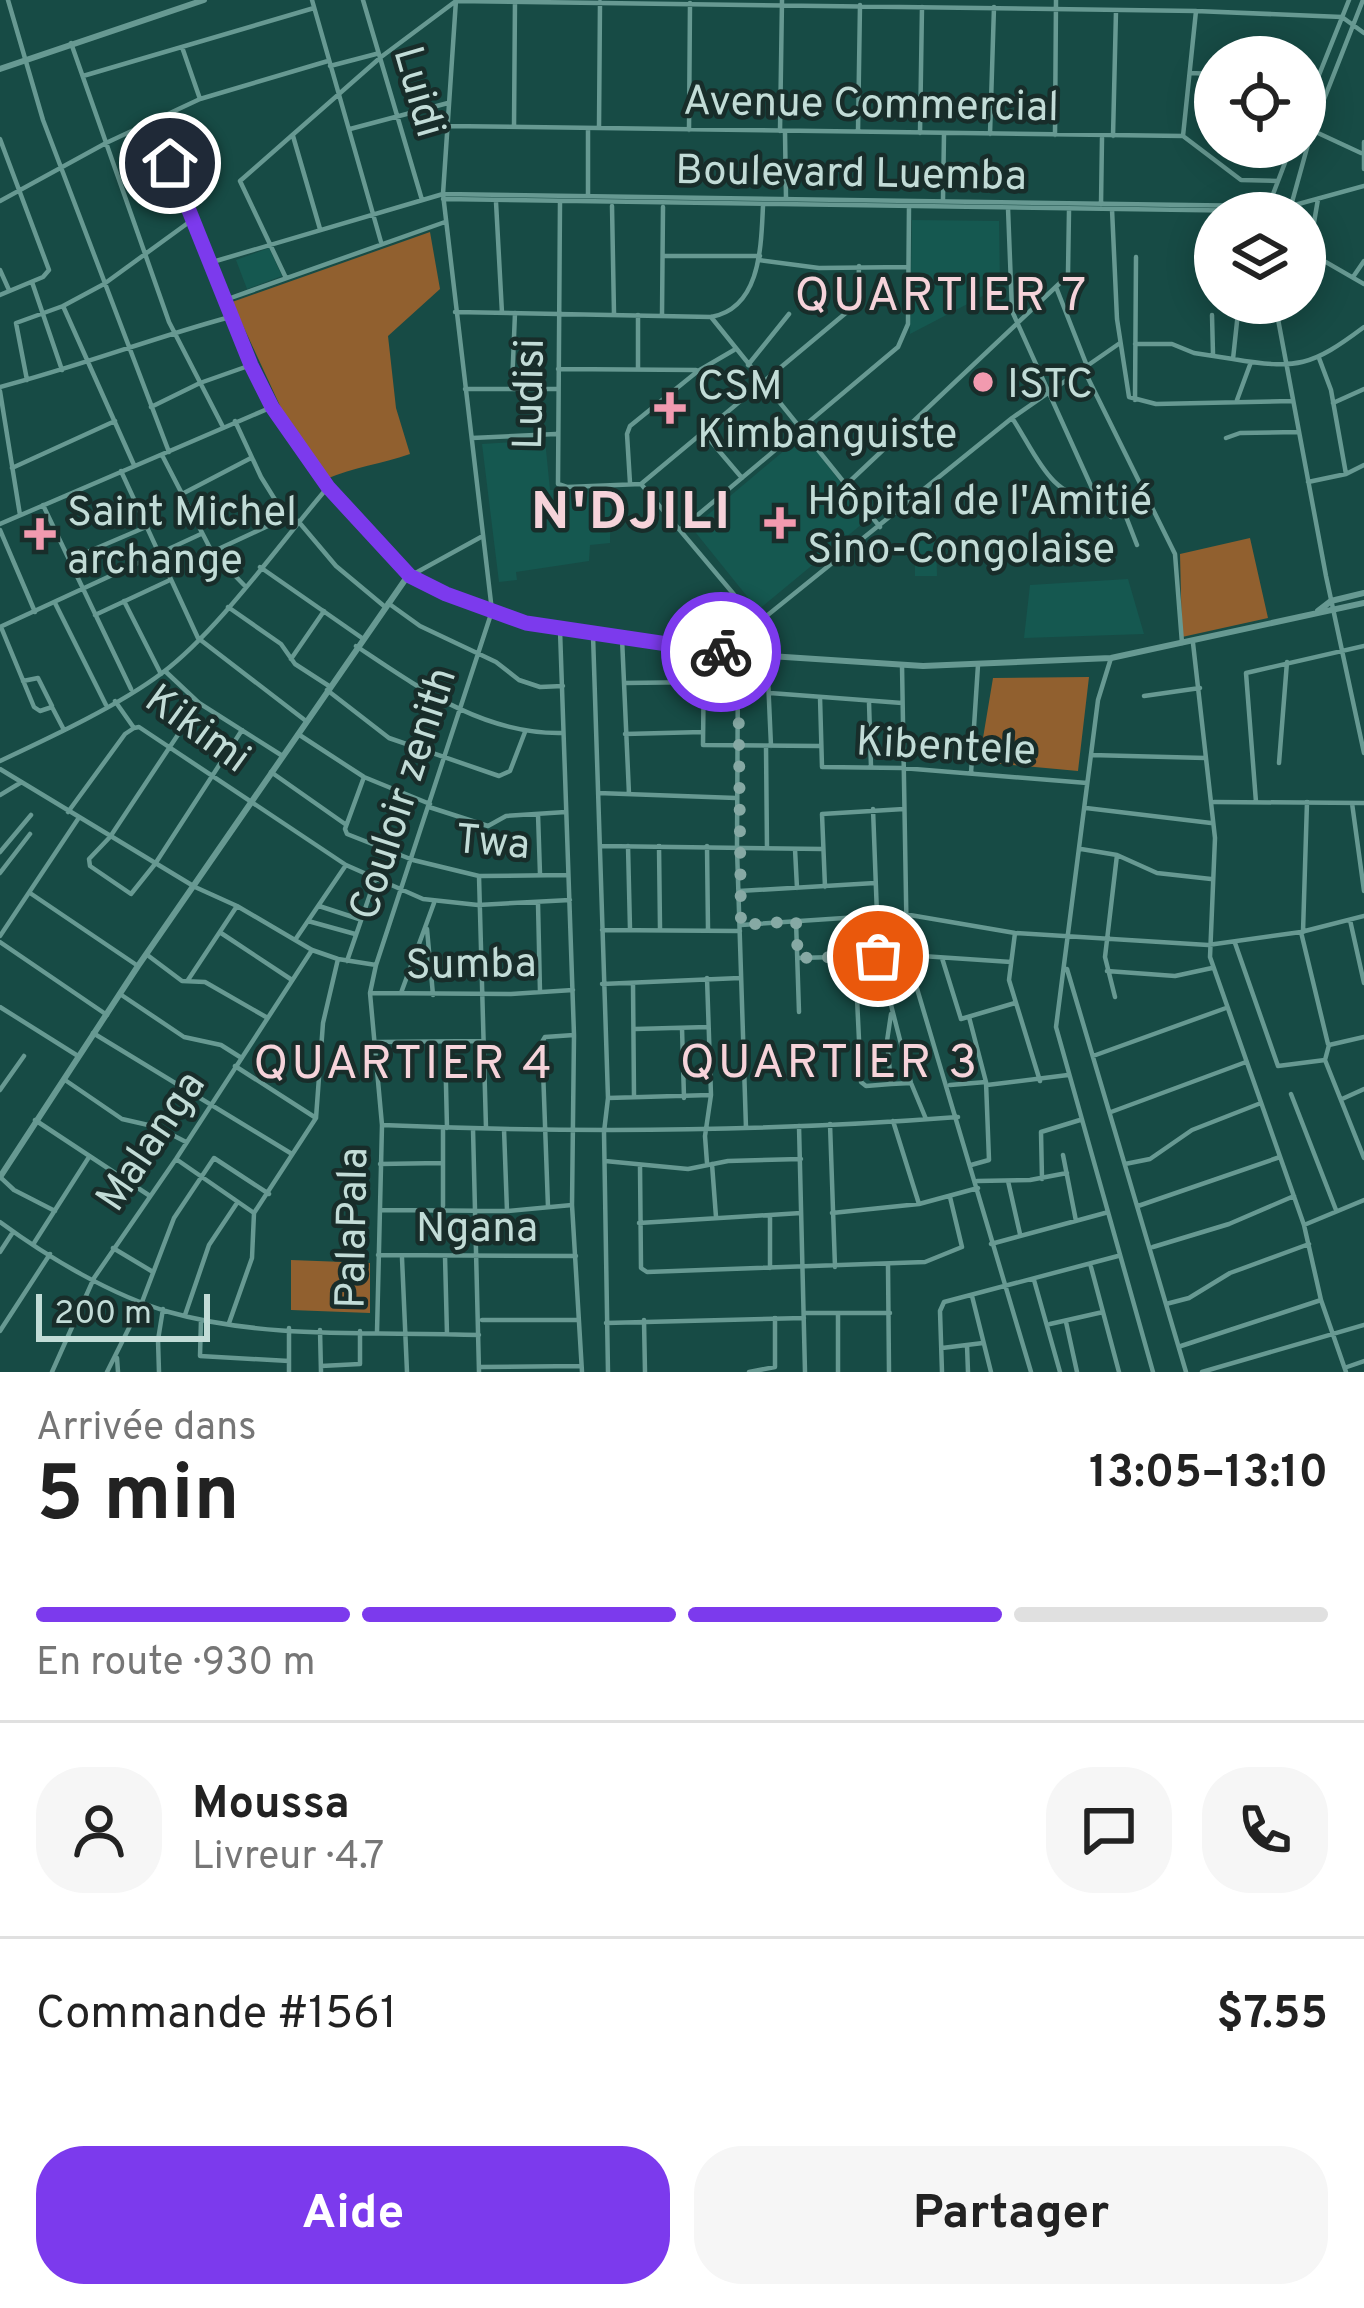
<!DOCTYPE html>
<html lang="fr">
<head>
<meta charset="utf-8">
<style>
  body { margin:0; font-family:Overpass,sans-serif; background:#f6f6f6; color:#222; height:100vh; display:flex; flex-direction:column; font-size:45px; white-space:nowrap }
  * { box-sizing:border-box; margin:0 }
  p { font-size:39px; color:#767676 }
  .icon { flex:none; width:66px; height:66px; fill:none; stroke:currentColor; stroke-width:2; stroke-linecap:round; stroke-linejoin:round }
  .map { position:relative; height:1372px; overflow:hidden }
  .side { display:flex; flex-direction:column; background:#fff; flex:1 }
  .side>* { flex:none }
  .fabs { position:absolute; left:1194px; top:36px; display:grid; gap:24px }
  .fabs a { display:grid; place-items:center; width:132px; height:132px; border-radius:50%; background:#fff; box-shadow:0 6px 30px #0003; font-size:60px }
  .scale { position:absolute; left:36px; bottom:30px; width:174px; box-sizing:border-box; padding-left:12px; border:6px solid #c2dcd7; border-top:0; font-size:33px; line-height:42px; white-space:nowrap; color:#c2dcd7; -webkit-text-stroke:9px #182d2a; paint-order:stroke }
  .pin { position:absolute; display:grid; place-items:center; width:102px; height:102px; color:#fff; margin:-51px; border:6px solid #fff; border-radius:50%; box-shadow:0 3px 12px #0007 }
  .courier { position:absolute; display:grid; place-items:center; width:120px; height:120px; margin:-60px; border:9px solid #7c3aed; border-radius:50%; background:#fff; color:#222; box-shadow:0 3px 15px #0007 }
  .summary em { font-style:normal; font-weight:700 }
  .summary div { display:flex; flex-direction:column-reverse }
  .summary { display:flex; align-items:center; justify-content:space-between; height:204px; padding:0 36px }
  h1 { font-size:78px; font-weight:700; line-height:90px }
  .bar { display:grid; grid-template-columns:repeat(4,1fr); gap:18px 12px; align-content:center; height:144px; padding:0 36px }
  .bar i { height:15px; border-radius:9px; background:#e0e0e0 }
  .bar .active { background:#7c3aed }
  .bar p { grid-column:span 4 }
  .line { display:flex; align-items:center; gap:30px; padding:0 36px; border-top:3px solid #e0e0e0 }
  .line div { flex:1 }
  .round { display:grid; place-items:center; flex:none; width:126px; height:126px; border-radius:48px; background:#f6f6f6 }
  .cta { display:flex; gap:24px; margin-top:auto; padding:24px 36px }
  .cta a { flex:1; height:138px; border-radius:48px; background:#7c3aed; color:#fff; font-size:48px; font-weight:700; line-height:138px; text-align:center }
  .cta a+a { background:#f6f6f6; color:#222 }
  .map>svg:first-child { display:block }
</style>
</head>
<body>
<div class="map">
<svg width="1364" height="1372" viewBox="0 0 1364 1372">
  <rect width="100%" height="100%" fill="#174b45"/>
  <!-- built -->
  <path fill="#155850" d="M912,220L999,221L1000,287L910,334Z
    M269,248L282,276L247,289L236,260Z
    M804,434L868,519L758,610L692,528Z
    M545,440L550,490H611L610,543L590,545L589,561L516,572L517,580L499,582L482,444Z
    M915,532H936L937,576H915Z
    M1128,579L1144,634L1024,638L1030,585Z"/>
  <!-- pitch -->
  <path fill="#91602f" d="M430,232L440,289L388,336L396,408L410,454C381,464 354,467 326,479L294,436L232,302Z
    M1250,538L1268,618L1182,637L1180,554Z
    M1089,677L1078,771L979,762L993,678Z
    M291,1260L370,1263V1313L291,1310Z"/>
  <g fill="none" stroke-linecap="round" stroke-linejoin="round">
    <!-- minor -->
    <path stroke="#679992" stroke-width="4.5" d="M8,0L43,120L169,452
      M312,0L381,242
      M363,0L422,200
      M71,43L169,322L223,427
      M182,47L200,99
      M330,66L376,54
      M1190,73L1215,74
      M83,76L314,8
      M1305,110L1349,0
      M153,119L251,365L272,407L328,487L410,576L481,537
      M447,126L1183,136L1241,180L1278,181
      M514,127L515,0
      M1305,127L1361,153
      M588,128V200
      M599,128L600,2
      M350,129L448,103
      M689,130L690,3
      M780,131L782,0
      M858,131L860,5
      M785,132L786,198
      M920,133L922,7
      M990,134L994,7
      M1055,135L1056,0
      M293,136L320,229
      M1113,136L1116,11
      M1183,136L1196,11
      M0,139L49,270L43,277L0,295
      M1364,142V169
      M443,199L1258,211
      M943,199L944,133
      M0,201L106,143L200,99L328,61
      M496,202L502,313
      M560,202L558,484L567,487L641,484L758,623L767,656L771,746
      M1101,204L1102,138
      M612,206L614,314
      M1008,208L1012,311L1096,497L1111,517L1151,504
      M1112,209L1117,319L1129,397L1156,404L1292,401
      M1273,209L1270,202L1291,147
      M1273,211L1364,186
      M1289,213L1312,130L1363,0
      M1305,250L1364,284
      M1309,252L1318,199
      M664,256H760
      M759,260L819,268L908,267
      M209,263L443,194L1258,206
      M0,270L9,290
      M1353,277L1364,261
      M286,278L240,181L381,57L456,1L1196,11L1342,17L1364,33
      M32,282L62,370
      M1056,287L1087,366
      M225,300L445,222
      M1239,303L1233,359C1297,370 1312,366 1364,327
      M1275,303L1326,576L1364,753
      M63,306L104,284L192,220
      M455,312L711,317C761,308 761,246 763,206
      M638,315V367
      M662,315L663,207
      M1212,315L1213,354
      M711,317L880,527
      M1135,344H1172L1194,353L1233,359
      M1319,358L1331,390L1346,474
      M748,365L789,314
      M558,369L696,370
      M1084,370L1175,554L1182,643
      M27,380L16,323L63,306L134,465
      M512,386L515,313
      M0,387C78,367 152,338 230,317
      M465,389H558
      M0,391L20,515
      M1135,400L1136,257
      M1237,400L1251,362
      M1333,403L1364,389
      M151,407L200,383L251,365
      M1012,418C1034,450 1051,502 1096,497
      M235,421L261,477L292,527
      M703,432L742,478
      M472,438L556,434
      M1226,438L1240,433L1298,432
      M162,455L212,552L244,585
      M12,468L115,421
      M121,471L198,638L306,721
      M1308,482L1346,474L1364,465
      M630,483L627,434L630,426L698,371L734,350
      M848,483L1061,282L1068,273L1069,211
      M641,484L853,307L858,299L859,266
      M182,494L251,458
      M43,505L131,689
      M1125,514L1137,545
      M298,521L336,566L384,606
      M0,524L272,407
      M681,529L898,347L908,324L909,206
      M0,530L35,612
      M212,552L287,517
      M71,559L146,527
      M260,567L362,638
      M124,601L161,674
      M55,603L106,705
      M388,603L420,626L496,662L519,680L540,687L563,686
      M228,607L281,644L295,664L329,686
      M95,615L170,580
      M0,627L201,534
      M1,627L34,707L40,711L52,707L64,730
      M560,630L574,1035L572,1205L582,1372
      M593,635L608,1098L604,1132L608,1372
      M622,638L629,794
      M1193,643L1215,838L1210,957L1304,1225L1321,1300L1346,1372
      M356,646C419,688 484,735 563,733
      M704,651L703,745L819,746
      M722,652L1012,418L1120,343
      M738,654L737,849L746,1128
      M1111,658L1098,700L1056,1027L1153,1372
      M291,659L324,611
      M902,665L907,955L1031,1372
      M165,671L199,703L281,755
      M23,681L38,678L52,706
      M625,683L704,682
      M327,690L389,738L499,776L510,771L525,732
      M770,693L902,703
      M1144,696L1200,688
      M820,697L822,767L902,768L1087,783
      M115,701L134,728L139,727L346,865L423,899L478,905L570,900
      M869,702L871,767
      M199,703L110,837L89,859L90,866L131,894L155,864L242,730
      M298,734L364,777L430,804
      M625,734L703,732
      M766,746L767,848
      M1091,755L1205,758
      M0,761C49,738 120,705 162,673C219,630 280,543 328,487
      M1279,763L1287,662
      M0,769L195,887L237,906L312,950L338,959L376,965
      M271,772L345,824
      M971,773L978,665
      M364,777L345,829L347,834L413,860L479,876L567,875
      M598,793L736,798
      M0,795L20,783
      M1214,802L1364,803
      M1256,802L1246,673L1364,646
      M1352,803L1364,891
      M429,807L488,826L506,816L566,812
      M1086,808L1211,823
      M873,809L877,915
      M68,812L125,734L134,728
      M538,814L540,874
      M601,846L823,849
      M628,846L630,929
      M659,846L660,928
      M707,846L708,929
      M795,849L797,888
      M1081,849L1117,855L1157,873L1211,879
      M0,852L31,815
      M0,873L30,834
      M479,876L486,1128
      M825,887L822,814L904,809
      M739,891L875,883
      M30,893L138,966
      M538,903L540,992
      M319,906L359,919
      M1350,920L1364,983
      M308,921L355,934
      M796,921L799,1012
      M741,925L904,914L1015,933L1208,945L1301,932L1364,916
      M427,929L433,995
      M602,930L740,931
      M1301,932L1328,1044
      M1303,932L1307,802
      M221,933L292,980
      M1015,933L1009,980L1040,1081
      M0,936L78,819
      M295,940L346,865
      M0,942L107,1015
      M1235,943L1278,1066L1325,1060L1329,1045L1364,1037
      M146,954L182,981L205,982L266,1017
      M855,956L861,1082L866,1086L891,1084
      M798,958L907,955L1011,962
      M879,958L911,1083L926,1119
      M942,958L961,1019L1015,1003
      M347,961L376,877
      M1067,969L1186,1372
      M1107,971L1175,976L1212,968
      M707,978L711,1095L705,1136L707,1163
      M188,980L237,906
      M633,983L634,1097
      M602,984L740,978
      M370,993L511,994L573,990
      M401,993L434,903
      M120,994L184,1037L221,1045L240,1057
      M1115,997L1105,957L1117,855
      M0,1007L78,1056
      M891,1014L887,1041L891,1084L911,1083
      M969,1017L986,1082L989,1160L971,1165
      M682,1028L684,1098
      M635,1029L708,1027
      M93,1033L292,1154
      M376,1042L484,1041
      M445,1043L447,1128
      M1093,1056L1226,1008
      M1325,1060L1364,1158
      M235,1066L316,1118
      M65,1080L122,1119L157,1127L186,1142
      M950,1085L986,1082
      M987,1085L1068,1075
      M0,1090L24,1056
      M1291,1094L1336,1210
      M608,1098L710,1095
      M1342,1099L1364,1089
      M1111,1112L1246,1062
      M35,1120L150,1196
      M893,1121L919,1204
      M830,1124L835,1267
      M382,1125C574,1133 766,1132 958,1117
      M799,1126L805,1372
      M443,1128V1206
      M473,1129L479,1372
      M504,1129L507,1211
      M1063,1155L1076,1221
      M176,1159L254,1213
      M605,1161L688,1169L728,1161L801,1159
      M380,1164L441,1163
      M712,1164L716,1217
      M1125,1164L1150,1159L1192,1130L1261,1103
      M640,1166L641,1268L647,1272L925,1262L962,1247L950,1197
      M0,1177L14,1190L55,1211
      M1042,1179L1041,1132L1080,1120
      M977,1181L1030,1180L1067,1173
      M1008,1181L1020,1234
      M1138,1206L1280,1157
      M548,1207L542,1042L545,1037L574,1035
      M380,1210L507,1211L572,1205
      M254,1213L316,1118L323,1023L338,959
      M832,1213L919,1204L978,1188
      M770,1215V1268
      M0,1222C49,1258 111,1295 169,1312C267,1340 378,1331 479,1335
      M639,1223L801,1213
      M1304,1225L1364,1200
      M34,1243L89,1157
      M991,1244L1105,1213
      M1153,1247L1229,1224L1294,1196
      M113,1248L153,1272
      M0,1252L13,1232
      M378,1255L576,1256
      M445,1256L447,1334
      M402,1258L407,1372
      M888,1265L889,1372
      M1091,1267L1119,1372
      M1034,1280L1060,1372
      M972,1296L991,1372
      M1166,1304L1189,1298L1230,1273L1309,1244
      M805,1313H890
      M185,1315L209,1245L237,1203
      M201,1320L200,1356L289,1361
      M482,1320H578
      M644,1320L645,1372
      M1066,1322L1077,1372
      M229,1323L252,1258L254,1213
      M606,1323L804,1318
      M1050,1324L1103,1312
      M289,1328V1372
      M320,1330L321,1372
      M0,1331L50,1254
      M377,1332L382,1125L370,993L376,965L492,611L443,194L456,0
      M967,1345L968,1372
      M1181,1346L1321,1300
      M942,1348L983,1343
      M117,1358L118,1372
      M321,1366L360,1364V1331
      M479,1367L581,1366
      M1347,1367L1364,1361
      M52,1372L94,1278L176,1159L312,950
      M107,1372L142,1302L174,1218L214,1158L269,1194
      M159,1372L158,1340L163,1309
      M749,1372L775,1367V1318
      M838,1372V1313
      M942,1372L940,1311L944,1302L1118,1256
      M1202,1372L1364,1325"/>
    <!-- tertiary -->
    <path stroke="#679992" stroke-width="6" d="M0,69L204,0
      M1318,611L1331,601L1364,593
      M0,1177L138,966L407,577L506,616L560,630L738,654L923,666L1111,658L1364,603"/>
  </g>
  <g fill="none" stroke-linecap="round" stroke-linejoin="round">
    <!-- done -->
    <path stroke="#86a9a4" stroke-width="12" stroke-dasharray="0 21.6" d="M721,652L738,654L741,925L796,921L798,958L878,956"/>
    <!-- route -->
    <path stroke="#7c3aed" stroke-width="15" d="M170,163L251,365L272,407L328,487L410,576L446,594L526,623L721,652"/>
  </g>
  <!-- markers -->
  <g fill="#f29aaf" stroke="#182d2a" stroke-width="4.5">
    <circle cx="983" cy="382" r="12"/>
    <path d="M664 390h12v12h12v12h-12v12h-12v-12h-12v-12h12z"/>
    <path d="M774 505h12v12h12v12h-12v12h-12v-12h-12v-12h12z"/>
    <path d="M34 516h12v12h12v12h-12v12h-12v-12h-12v-12h12z"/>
  </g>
  <g text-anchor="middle" stroke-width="9" stroke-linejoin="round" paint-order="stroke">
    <!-- street labels -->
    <g font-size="42" fill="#c2dcd7" stroke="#182d2a">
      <text transform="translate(421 91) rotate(74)" y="15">Luidi</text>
      <text transform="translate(871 102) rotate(1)" y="15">Avenue Commercial</text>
      <text transform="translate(851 171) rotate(1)" y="15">Boulevard Luemba</text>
      <text transform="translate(527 394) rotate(-89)" y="15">Ludisi</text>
      <text transform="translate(199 727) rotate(36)" y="15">Kikimi</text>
      <text transform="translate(946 744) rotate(3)" y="15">Kibentele</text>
      <text transform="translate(401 793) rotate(-72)" y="15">Couloir zenith</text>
      <text transform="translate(493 840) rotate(5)" y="15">Twa</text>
      <text transform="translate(471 962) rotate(-1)" y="15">Sumba</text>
      <text transform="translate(149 1140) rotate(-56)" y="15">Malanga</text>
      <text x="477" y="1241">Ngana</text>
      <text transform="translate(350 1228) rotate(-89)" y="15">PalaPala</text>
    </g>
    <!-- poi labels -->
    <g font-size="42" fill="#c2dcd7" stroke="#182d2a" text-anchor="start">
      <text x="1007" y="397">ISTC</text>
      <text x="697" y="399">CSM<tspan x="697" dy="48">Kimbanguiste</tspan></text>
      <text x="807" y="514">Hôpital de l'Amitié<tspan x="807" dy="48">Sino-Congolaise</tspan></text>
      <text x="67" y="525">Saint Michel<tspan x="67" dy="48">archange</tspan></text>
    </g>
    <!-- quarter labels -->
    <g font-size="48" letter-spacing="3" fill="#f6d3da" stroke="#182d2a">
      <text x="942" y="310">QUARTIER 7</text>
      <text x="830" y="1077">QUARTIER 3</text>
      <text x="404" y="1078">QUARTIER 4</text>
    </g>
    <!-- district labels -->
    <g font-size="54" font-weight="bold" letter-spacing="3" fill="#f6d3da" stroke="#182d2a">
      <text x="632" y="528">N'DJILI</text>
    </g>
  </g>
</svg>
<div class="fabs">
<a><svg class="icon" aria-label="locate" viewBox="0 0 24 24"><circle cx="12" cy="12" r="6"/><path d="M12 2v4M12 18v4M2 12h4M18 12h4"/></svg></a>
<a><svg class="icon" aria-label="layers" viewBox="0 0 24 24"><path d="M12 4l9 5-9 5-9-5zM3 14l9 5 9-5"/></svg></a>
</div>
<div class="scale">200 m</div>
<div class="pin" style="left:878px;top:956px;background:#ea580c"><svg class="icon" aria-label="bag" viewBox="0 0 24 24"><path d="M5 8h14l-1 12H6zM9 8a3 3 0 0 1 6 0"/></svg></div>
<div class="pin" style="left:170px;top:163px;background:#1f2937"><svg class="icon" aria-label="home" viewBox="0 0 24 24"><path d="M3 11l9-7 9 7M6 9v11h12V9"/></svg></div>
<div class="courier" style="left:721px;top:652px"><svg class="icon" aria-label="bike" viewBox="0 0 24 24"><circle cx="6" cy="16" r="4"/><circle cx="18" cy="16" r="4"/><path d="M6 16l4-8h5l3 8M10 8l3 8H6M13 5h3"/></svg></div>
</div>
<section class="side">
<div class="summary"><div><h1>5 min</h1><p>Arrivée dans</p></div><em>13:05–13:10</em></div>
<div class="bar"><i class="active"></i><i class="active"></i><i class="active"></i><i></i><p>En route · 930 m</p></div>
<div class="line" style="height:216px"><a class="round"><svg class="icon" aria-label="person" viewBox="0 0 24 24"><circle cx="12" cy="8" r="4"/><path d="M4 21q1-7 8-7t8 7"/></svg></a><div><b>Moussa</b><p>Livreur · 4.7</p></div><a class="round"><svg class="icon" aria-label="chat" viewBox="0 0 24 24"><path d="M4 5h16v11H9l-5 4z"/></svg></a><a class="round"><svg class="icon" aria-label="phone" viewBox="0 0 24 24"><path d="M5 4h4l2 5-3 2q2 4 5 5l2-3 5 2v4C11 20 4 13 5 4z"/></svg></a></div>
<div class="line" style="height:156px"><div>Commande #1561</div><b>$7.55</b></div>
<div class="cta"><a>Aide</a><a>Partager</a></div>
</section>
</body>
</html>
